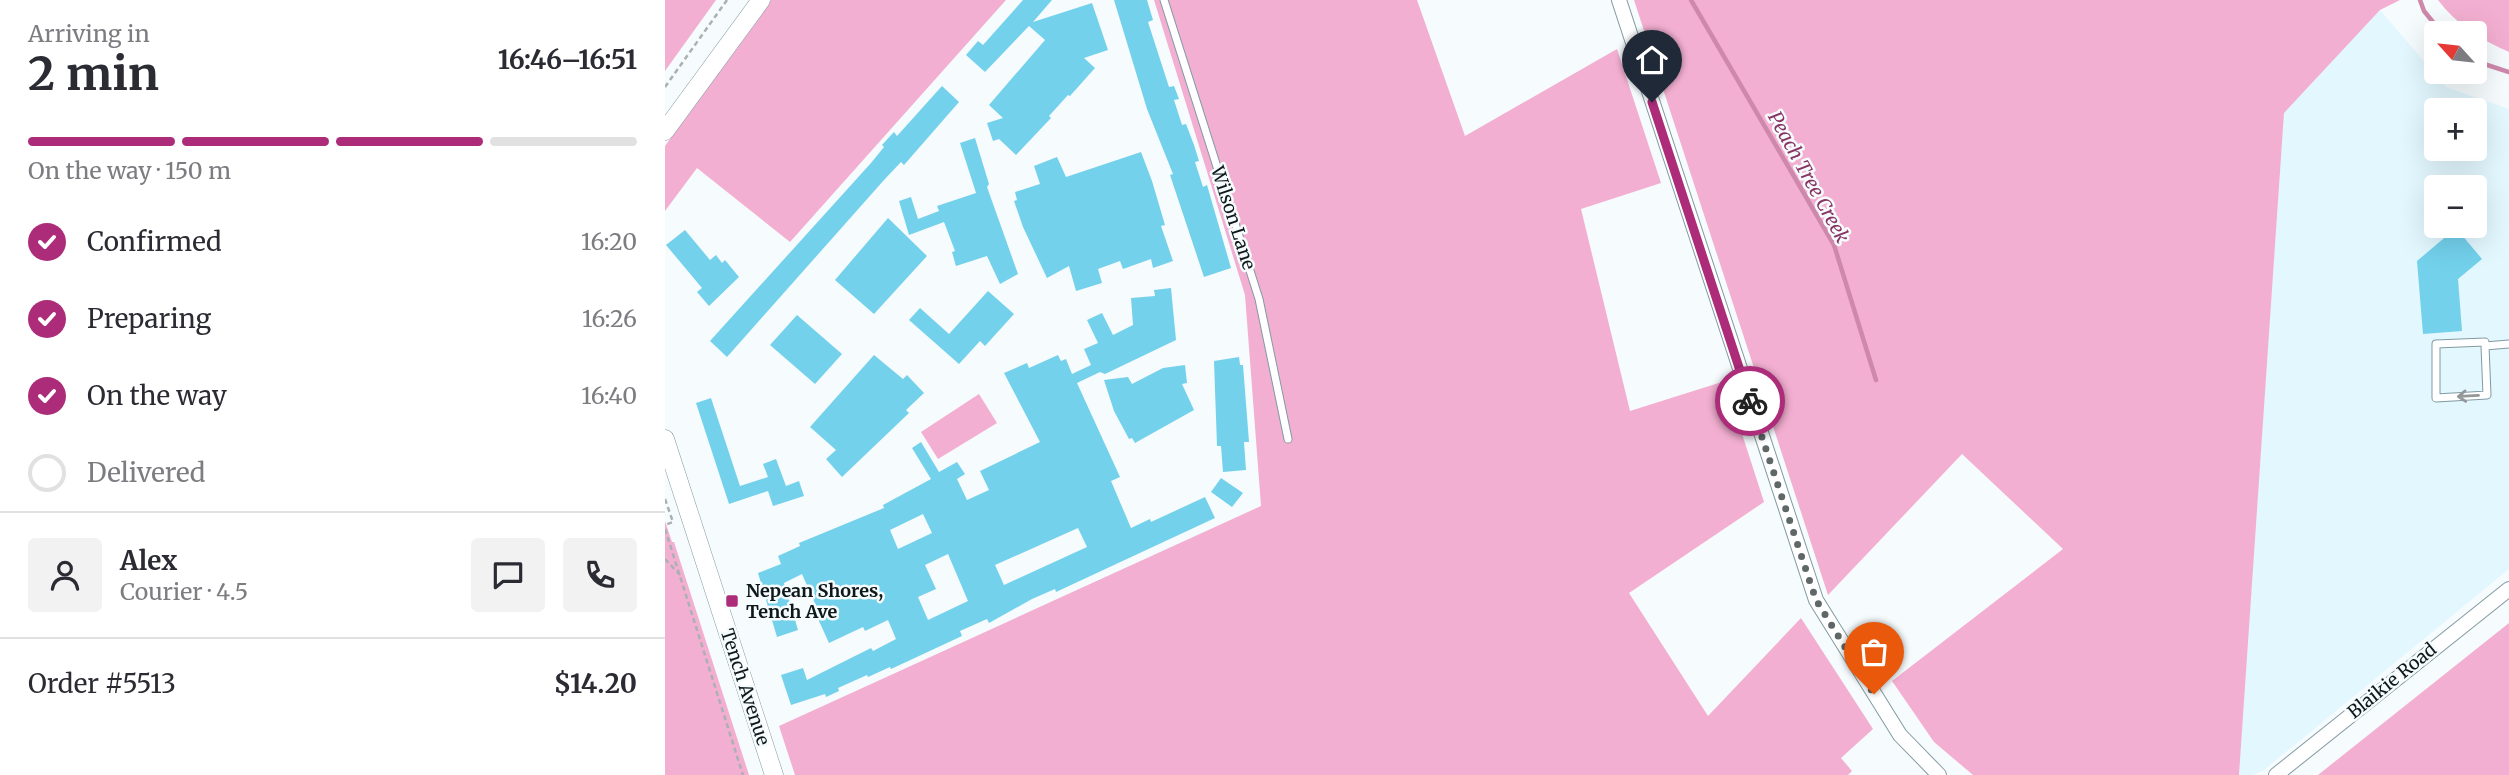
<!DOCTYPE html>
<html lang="en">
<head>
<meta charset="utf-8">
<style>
  body { margin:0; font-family:Merriweather,serif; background:#f2f2f3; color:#2b2b33; height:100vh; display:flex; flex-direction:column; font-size:26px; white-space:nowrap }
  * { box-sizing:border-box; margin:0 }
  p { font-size:23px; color:#7c7c81 }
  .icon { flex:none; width:38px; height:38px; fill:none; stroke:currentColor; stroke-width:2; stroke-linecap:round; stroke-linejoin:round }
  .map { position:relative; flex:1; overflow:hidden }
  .panel { display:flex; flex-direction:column; background:#fff; width:665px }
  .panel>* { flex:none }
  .needle { width:46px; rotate:297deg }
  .controls { position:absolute; left:1759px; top:21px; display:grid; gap:14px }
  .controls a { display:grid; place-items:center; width:63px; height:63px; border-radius:7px; background:#fff; box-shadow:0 7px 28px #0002; font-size:35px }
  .pin { position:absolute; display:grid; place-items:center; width:60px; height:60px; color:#fff; margin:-72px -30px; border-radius:50% 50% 50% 0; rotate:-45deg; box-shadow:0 0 7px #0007 }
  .pin .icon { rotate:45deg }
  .courier { position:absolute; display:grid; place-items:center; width:70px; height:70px; margin:-35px; border:5px solid #ac2c7a; border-radius:50%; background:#fff; color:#222; box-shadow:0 2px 9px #0007 }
  .headline em { font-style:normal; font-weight:700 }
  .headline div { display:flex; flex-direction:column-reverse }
  .headline { display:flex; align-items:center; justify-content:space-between; height:119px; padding:0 28px }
  h1 { font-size:46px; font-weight:700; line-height:52px }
  .bar { display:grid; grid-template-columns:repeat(4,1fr); gap:10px 7px; align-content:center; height:84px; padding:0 28px }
  .bar i { height:9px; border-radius:5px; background:#e1e1e2 }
  .bar .selected { background:#ac2c7a }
  .bar p { grid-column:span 4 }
  .line { display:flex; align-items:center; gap:18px; padding:0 28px; border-top:2px solid #e1e1e2 }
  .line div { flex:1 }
  .round { display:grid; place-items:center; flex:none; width:74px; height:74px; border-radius:7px; background:#f2f2f3 }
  ol { padding:0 28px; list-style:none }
  li { display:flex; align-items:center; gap:21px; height:77px }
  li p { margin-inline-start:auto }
  li .icon { padding:7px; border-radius:50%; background:#ac2c7a; color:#fff; stroke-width:4 }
  li:last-child { color:#7c7c81 }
  li i { width:38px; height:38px; border:4px solid #e1e1e2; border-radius:50% }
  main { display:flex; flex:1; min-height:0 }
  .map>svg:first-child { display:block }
</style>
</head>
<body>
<main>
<section class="panel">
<div class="headline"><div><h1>2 min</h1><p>Arriving in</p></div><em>16:46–16:51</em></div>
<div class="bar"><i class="selected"></i><i class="selected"></i><i class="selected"></i><i></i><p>On the way · 150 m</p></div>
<ol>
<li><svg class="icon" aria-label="check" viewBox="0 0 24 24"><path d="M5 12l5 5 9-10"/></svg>Confirmed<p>16:20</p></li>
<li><svg class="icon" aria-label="check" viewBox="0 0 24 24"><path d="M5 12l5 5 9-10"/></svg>Preparing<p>16:26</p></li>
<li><svg class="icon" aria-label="check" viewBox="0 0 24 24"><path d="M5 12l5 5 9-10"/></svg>On the way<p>16:40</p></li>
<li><i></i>Delivered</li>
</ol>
<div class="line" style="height:126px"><a class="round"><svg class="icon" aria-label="person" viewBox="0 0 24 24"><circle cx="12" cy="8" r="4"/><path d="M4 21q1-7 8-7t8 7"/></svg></a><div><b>Alex</b><p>Courier · 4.5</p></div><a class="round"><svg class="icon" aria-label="chat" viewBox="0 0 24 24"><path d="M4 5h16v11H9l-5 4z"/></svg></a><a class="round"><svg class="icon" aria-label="phone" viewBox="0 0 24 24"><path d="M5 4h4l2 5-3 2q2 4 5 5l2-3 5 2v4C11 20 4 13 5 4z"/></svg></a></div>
<div class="line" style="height:91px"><div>Order #5513</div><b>$14.20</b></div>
</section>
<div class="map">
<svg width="1844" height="775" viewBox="0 0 1844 775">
  <rect width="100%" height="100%" fill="#f6fbfd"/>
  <!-- built -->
  <path fill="#e2f7fe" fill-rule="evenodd" d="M1715,10L1781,87L1844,109V569L1599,770L1588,775H1574L1619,112ZM1771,110H1810V149H1771ZM1771,187H1810V226H1771Z"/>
  <!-- green -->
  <path fill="#f3afd1" d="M0,0H51L0,71Z
    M106,0H341L125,242L32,168L0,211V146Z
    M489,0H752L800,136L952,49L996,183L916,209L965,411L1060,381L1099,502L964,593L1043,716L1136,618L1208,729L1176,758L1187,771L1183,775H130L114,726L596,506L580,295Z
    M969,0H1735L1715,10L1619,113L1574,775H1308L1269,742L1227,681L1398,549L1297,454L1163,595Z
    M1773,0H1844V52C1816,40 1792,25 1773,0Z
    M314,394L332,423L273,459L256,432Z
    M0,521L7,542H9L84,775H0Z
    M1844,623V775H1653Z"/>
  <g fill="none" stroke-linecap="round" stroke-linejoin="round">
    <!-- stream -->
    <path stroke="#ce88ac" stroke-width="4.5" d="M1026,0L1169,245L1211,380
      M1755,0L1759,11L1777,33
      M1810,61L1844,72"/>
  </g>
  <!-- building -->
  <path fill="#73d1ec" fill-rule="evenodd" d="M358,0H387L368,22L427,3L443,50L419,58L430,68L405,96L403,95L384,116L386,118L351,155L334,139L328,141L322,123L338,118L324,105L380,40L364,26L320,72L301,55L313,41L318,45Z
    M449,0H482L488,20L483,22L504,87L509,86L514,99L509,100L517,125L521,124L529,145L534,161L530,162L538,187L542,185L566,268L539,277L505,175L508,174L482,109Z
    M277,86L294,102L239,165L236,162L219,180L62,357L45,341L206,163L219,147L217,145L229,132L232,136Z
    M310,138L324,184L322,187L353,274L335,284L322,256L291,266L287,252L290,251L279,222L244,235L234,201L246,197L253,219L274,211L272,206L311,193L295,143Z
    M476,152L487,181L500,225L496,226L508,261L488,268L486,259L458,269L455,261L433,269L437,283L411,291L404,266L382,278L358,227L349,201L352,200L350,192L375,184L369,166L392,157L401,177Z
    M223,218L262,256L209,314L170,280Z
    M1791,228L1817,259L1793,279L1797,331L1758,334L1752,261Z
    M20,230L45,260L51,255L57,263L60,260L74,277L44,306L32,292L37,288L1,245Z
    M506,288L511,340L440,374L435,372L412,383L455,477L446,481L466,528L485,519L486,522L540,497L550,518L391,592L390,589L367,599L324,623L322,619L295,631L297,636L226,669L225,667L203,677L202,675L173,688L174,691L161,697L160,694L126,705L116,675L138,668L142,680L206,648L208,651L231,639L223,620L200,631L198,627L164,643L149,610L152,608L137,574L119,583L133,630L112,637L93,573L116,564L113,556L135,546L134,543L219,508L218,505L266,479L247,448L256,442L274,472L292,462L300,474L292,479L302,500L324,490L315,471L375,442L339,373L362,363L364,368L393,355L396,361L401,359L407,374L426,365L419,349L433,343L422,320L437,313L448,335L468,325L466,298L490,296L489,290ZM258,514L267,533L233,549L225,530ZM413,528L422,547L339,585L330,565ZM283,554L303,601L263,620L253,597L271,589L260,565Z
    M323,291L349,314L320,346L315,341L294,364L244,320L255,308L284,334Z
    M132,315L177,354L150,384L105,345Z
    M209,355L238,379L242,375L259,393L241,410L244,413L177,477L161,459L171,450L145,427Z
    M574,357L575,365H578L584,442H579L581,470L558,472L556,446H552L549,361Z
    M520,365L522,383L517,384L529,410L470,443L467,438L464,439L449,411L439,380L463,377L467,384L498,368Z
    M46,398L75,486L103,477L98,464L111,459L121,486L134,481L139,496L108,506L103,491L64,504L31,403Z
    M556,478L578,493L567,507L546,492Z"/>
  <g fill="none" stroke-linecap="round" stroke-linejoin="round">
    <!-- service casing -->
    <g stroke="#829aa2" stroke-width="9">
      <path id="service" d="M499,0L594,299L623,439
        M1820,346L1822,395L1771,398V344L1820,342V346L1844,344"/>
    </g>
    <!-- minor casing -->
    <g stroke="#829aa2" stroke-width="16">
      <path id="minor" d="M954,0L1151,600L1235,735L1274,775
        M1611,775L1844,589"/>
    </g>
    <!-- tertiary casing -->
    <g stroke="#829aa2" stroke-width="19">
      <path id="tertiary" d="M0,131L96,0
        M0,439L109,775"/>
    </g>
    <!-- path -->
    <path stroke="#abb1b3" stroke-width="2.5" stroke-dasharray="5 3.5" stroke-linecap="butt" d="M0,87L62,0
      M0,499L8,522L0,525
      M0,529L78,775
      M0,559L15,575"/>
    <!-- service -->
    <use href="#service" stroke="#fff" stroke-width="7"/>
    <!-- minor -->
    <use href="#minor" stroke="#fff" stroke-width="14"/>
    <!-- tertiary -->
    <use href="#tertiary" stroke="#fff" stroke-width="18"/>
  </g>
  <!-- one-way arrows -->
  <defs><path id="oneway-shaft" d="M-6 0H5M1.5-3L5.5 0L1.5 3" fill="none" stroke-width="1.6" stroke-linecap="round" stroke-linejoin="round" transform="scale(1.75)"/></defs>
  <use stroke="#939798" href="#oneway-shaft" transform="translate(1803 396) rotate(177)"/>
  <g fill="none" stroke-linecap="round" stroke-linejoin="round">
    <!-- done -->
    <path stroke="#5f6769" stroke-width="7" stroke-dasharray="0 12.6" d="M1085,401L1151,600L1209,694"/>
    <!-- route -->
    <path stroke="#ac2c7a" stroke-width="9" d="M987,102L1085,401"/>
  </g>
  <!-- markers -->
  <rect fill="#ac2c7a" stroke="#f6fbfd" stroke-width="2.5" x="60" y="594" width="14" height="14" rx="3.5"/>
  <g text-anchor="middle" stroke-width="5" stroke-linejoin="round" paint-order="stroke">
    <!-- street labels -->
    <g font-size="18" fill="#0e181a" stroke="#f6fbfd">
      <text transform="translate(568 218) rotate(72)" y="6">Wilson Lane</text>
      <text transform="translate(1727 681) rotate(-39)" y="6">Blaikie Road</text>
      <text transform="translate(80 687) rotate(72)" y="6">Tench Avenue</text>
    </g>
    <!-- poi labels -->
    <g font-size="18" font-weight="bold" fill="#0e181a" stroke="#f6fbfd" text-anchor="start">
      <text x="81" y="597">Nepean Shores,<tspan x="81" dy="21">Tench Ave</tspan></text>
    </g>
    <!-- water labels -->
    <g font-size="19" font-style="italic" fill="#873363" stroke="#f6fbfd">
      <text transform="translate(1144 177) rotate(61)" y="7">Peach Tree Creek</text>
    </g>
  </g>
</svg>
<div class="controls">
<a><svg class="needle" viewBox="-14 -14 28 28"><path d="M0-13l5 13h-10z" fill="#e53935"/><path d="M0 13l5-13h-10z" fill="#7c7c81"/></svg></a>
<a>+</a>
<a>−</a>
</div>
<div class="pin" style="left:1209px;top:694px;background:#ea580c"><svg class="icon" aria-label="bag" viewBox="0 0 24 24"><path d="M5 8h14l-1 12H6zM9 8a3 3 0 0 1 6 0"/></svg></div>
<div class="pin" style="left:987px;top:102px;background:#1f2937"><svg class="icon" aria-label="home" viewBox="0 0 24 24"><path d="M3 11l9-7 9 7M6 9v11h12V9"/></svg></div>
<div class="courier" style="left:1085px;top:401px"><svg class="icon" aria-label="bike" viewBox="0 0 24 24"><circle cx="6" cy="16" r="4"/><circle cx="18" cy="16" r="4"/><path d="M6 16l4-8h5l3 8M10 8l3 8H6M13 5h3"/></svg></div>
</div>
</main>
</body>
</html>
